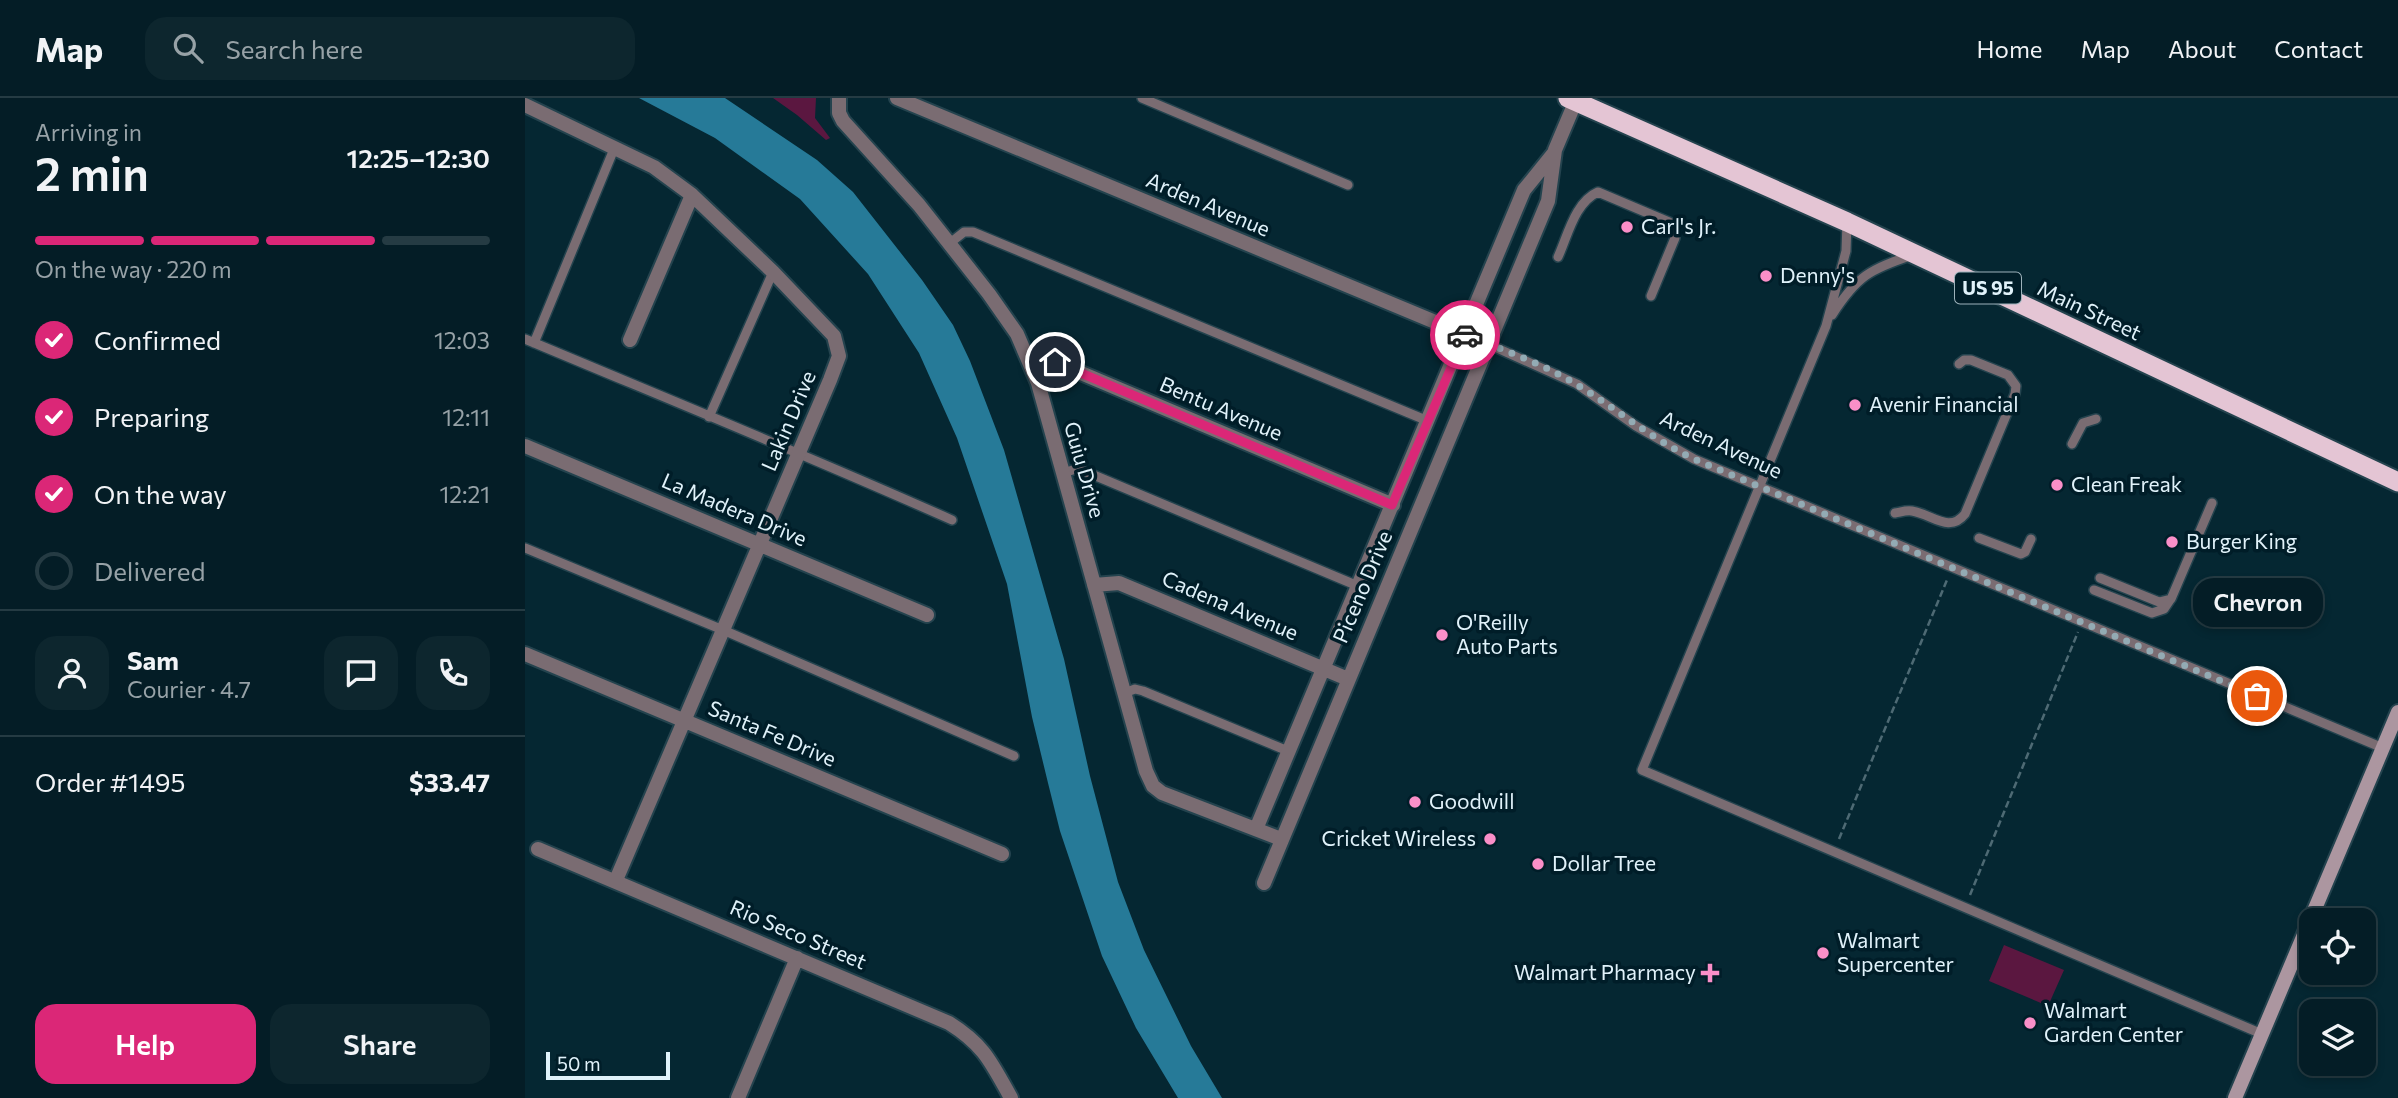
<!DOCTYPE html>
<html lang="en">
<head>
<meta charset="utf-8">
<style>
  body { margin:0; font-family:Commissioner,sans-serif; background:#0d262e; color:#f1f3f6; height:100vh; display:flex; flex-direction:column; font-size:26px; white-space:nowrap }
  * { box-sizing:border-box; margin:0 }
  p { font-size:23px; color:#97a2a7 }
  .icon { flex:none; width:38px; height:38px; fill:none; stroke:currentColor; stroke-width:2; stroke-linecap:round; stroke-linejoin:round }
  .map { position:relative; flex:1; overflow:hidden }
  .drawer { display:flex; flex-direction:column; background:#041d26; width:525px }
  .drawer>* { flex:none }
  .controls { position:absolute; left:1774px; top:810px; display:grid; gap:14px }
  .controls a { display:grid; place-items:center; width:77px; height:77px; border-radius:14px; background:#041d26; box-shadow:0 4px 10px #0003,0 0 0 2px #253b43; font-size:35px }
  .scale { position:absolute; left:21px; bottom:18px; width:124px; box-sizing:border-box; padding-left:7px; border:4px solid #e0f2fa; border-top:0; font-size:19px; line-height:24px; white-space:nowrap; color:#e0f2fa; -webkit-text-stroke:5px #001d28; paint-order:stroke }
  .pin { position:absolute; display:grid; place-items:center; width:60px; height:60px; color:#fff; margin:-30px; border:4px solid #fff; border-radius:50%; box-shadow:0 2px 7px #0007 }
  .courier { position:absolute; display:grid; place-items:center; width:70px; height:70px; margin:-35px; border:5px solid #db2777; border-radius:50%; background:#fff; color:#222; box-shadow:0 2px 9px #0007 }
  .bubble { position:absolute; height:49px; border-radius:21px; background:#041d26; box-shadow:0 4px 10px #0003,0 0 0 2px #253b43; font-size:23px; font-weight:600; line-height:49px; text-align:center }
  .summary em { font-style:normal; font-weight:600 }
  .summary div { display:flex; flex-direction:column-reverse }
  .summary { display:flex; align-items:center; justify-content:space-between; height:119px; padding:0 35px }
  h1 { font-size:46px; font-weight:600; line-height:52px }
  .bar { display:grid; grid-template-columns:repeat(4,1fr); gap:10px 7px; align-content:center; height:84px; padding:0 35px }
  .bar i { height:9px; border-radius:5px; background:#253b43 }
  .bar .active { background:#db2777 }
  .bar p { grid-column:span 4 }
  .line { display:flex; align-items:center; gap:18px; padding:0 35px; border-top:2px solid #253b43 }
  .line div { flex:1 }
  .round { display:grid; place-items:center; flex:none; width:74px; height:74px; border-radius:21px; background:#0d262e }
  ol { padding:0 35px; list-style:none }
  li { display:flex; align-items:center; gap:21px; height:77px }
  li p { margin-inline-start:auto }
  li .icon { padding:7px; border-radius:50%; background:#db2777; color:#fff; stroke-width:4 }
  li:last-child { color:#97a2a7 }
  li i { width:38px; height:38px; border:4px solid #253b43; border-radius:50% }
  .button { display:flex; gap:14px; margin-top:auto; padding:14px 35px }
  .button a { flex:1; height:80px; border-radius:21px; background:#db2777; color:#fff; font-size:28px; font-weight:600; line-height:80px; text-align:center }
  .button a+a { background:#0d262e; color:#f1f3f6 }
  header { display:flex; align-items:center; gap:42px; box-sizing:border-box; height:98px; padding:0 35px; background:#041d26; border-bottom:2px solid #253b43 }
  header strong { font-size:33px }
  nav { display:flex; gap:38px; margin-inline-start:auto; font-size:24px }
  .search { width:490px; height:63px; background:#0d262e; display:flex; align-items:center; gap:18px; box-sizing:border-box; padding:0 24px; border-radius:21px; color:#97a2a7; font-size:26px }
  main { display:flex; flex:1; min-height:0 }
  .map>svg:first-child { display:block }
</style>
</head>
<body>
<header>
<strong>Map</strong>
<div class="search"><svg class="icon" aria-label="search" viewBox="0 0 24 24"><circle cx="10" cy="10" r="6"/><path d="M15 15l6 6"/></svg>Search here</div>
<nav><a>Home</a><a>Map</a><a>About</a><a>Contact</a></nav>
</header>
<main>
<section class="drawer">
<div class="summary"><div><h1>2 min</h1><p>Arriving in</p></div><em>12:25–12:30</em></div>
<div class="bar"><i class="active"></i><i class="active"></i><i class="active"></i><i></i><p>On the way · 220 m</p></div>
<ol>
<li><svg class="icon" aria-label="check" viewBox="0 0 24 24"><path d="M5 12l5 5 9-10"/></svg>Confirmed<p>12:03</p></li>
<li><svg class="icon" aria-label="check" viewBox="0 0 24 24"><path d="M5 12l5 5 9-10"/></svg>Preparing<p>12:11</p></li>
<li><svg class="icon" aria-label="check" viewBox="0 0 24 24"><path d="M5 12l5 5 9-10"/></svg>On the way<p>12:21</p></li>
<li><i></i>Delivered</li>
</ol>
<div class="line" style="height:126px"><a class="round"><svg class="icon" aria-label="person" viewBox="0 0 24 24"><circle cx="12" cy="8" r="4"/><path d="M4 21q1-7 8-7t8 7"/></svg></a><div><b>Sam</b><p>Courier · 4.7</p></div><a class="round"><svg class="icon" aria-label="chat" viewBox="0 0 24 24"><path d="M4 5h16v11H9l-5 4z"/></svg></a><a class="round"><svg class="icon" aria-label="phone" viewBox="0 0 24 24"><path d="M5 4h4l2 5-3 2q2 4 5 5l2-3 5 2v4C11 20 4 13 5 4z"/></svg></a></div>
<div class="line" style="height:91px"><div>Order #1495</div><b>$33.47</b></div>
<div class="button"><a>Help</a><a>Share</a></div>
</section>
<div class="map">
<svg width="1873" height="1000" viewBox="0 0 1873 1000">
  <rect width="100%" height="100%" fill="#052732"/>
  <!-- green -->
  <path fill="#5b1740" d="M248,0H291L290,20L305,40L301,42L272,17Z
    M1479,847L1539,872L1523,908L1464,883Z"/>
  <!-- water -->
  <path fill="#267a98" d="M114,0H200L292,62L328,94L397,182L428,227L445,263L479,352L539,561L565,678L593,784L619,852L666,948L697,1000H653L611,930L577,858L535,733L523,685L507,619L482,486L432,340L394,255L343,176L275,101L190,40Z"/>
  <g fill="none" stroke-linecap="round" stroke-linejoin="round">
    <!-- service casing -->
    <g stroke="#24434e" stroke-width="12">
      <path id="service" d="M617,0L823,87
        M1322,124L1321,153L1301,228L1117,672L1737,936
        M425,145L439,134H448L903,323
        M1033,159C1043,137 1050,104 1073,94L1144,124L1150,140L1126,198
        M1307,217C1332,178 1345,171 1388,157
        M0,241C143,301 286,359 427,422
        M9,245L89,51
        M963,246L1052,286L1111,328L1169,361L1858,650
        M184,319L248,174
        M1547,346L1558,325L1571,321
        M538,375L551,371L559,373L833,488
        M1370,415C1376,414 1381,412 1387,413C1407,416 1424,436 1440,416L1490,296L1491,288L1483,277L1446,262H1439L1434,266
        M1454,440L1496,456L1500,454L1506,441
        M0,450L198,532L489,658
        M1575,480L1634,504L1646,501L1687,405
        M1569,492L1627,515L1639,511L1645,502
        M599,595L610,591L618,593L763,653"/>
    </g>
    <!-- minor casing -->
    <g stroke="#24434e" stroke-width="18">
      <path id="minor" d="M314,0V15L318,23L394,107L464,196L492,236L513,285L621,673L628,688L637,695L756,741
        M372,0L963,246
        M0,7L129,69L167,97L248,174L309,238L314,258L305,282L91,782
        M105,242L167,97
        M506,269L530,264L868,407
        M0,348L402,517
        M569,487L594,485L823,581
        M0,556L477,756
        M731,731L999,92L1029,55
        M13,751L424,925C459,947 466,964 486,1000
        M739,785L1023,103L1030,52L1052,0
        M213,1000L272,860"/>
    </g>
    <!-- secondary casing -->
    <g stroke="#24434e" stroke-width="18">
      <path id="secondary" d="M1710,1000L1873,614"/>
    </g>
    <!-- trunk casing -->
    <g stroke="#24434e" stroke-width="23">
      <path id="trunk" d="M1043,0L1322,124L1873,384"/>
    </g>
    <!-- path -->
    <path stroke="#4e6a74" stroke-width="2.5" stroke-dasharray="7 3.5" stroke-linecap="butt" d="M1314,741L1422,482
      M1445,797L1553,534"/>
    <!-- service -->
    <use href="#service" stroke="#7a6c72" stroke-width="9"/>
    <!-- minor -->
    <use href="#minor" stroke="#7a6c72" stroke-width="14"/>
    <!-- secondary -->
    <use href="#secondary" stroke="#ac96a0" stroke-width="14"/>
    <!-- trunk -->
    <use href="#trunk" stroke="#e4c5d4" stroke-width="19"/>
  </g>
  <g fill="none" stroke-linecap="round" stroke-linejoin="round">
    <!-- done -->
    <path stroke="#93abb4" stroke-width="7" stroke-dasharray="0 12.6" d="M940,237C978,252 1019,266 1054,288C1093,312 1127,341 1169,361L1732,598"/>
    <!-- route -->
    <path stroke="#db2777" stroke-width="9" d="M530,264L867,407L940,237"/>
  </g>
  <!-- markers -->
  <g fill="#fa8fc8" stroke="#001d28" stroke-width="2.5">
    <circle cx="1102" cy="129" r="7"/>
    <circle cx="1241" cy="178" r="7"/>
    <circle cx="1330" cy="307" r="7"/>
    <circle cx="1532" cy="387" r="7"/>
    <circle cx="1647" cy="444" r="7"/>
    <circle cx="917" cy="537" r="7"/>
    <circle cx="890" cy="704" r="7"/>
    <circle cx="965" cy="741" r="7"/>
    <circle cx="1013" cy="766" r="7"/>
    <circle cx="1298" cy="855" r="7"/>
    <path d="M1181.5 864.5h7v7h7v7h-7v7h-7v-7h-7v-7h7z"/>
    <circle cx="1505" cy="925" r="7"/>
  </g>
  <g text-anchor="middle" stroke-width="7" stroke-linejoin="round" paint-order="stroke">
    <!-- shield labels -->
    <rect fill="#001d28" stroke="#9db2bb" stroke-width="2" x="1430" y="174.5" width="66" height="31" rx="5"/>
    <g font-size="19" font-weight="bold" fill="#e0f2fa">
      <text x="1463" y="197">US 95</text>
    </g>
    <!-- street labels -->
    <g font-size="21" fill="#e0f2fa" stroke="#001d28">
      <text transform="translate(683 107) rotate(23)" y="7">Arden Avenue</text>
      <text transform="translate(1564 213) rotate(25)" y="7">Main Street</text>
      <text transform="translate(696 311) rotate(23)" y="7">Bentu Avenue</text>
      <text transform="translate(264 323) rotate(-67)" y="7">Lakin Drive</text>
      <text transform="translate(1196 347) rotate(25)" y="7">Arden Avenue</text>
      <text transform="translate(559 372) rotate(74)" y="7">Guiu Drive</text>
      <text transform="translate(209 412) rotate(23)" y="7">La Madera Drive</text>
      <text transform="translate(838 489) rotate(-67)" y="7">Piceno Drive</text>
      <text transform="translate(705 508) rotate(23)" y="7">Cadena Avenue</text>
      <text transform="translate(247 636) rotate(23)" y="7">Santa Fe Drive</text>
      <text transform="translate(273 837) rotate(23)" y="7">Rio Seco Street</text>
    </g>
    <!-- poi labels -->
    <g font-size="21" fill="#e0f2fa" stroke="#001d28" text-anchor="start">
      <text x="1116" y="136">Carl's Jr.</text>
      <text x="1255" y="185">Denny's</text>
      <text x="1344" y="314">Avenir Financial</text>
      <text x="1546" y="394">Clean Freak</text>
      <text x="1661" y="451">Burger King</text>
      <text x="931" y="532">O'Reilly<tspan x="931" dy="24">Auto Parts</tspan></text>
      <text x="904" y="711">Goodwill</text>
      <text x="951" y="748" text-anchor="end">Cricket Wireless</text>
      <text x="1027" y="773">Dollar Tree</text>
      <text x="1312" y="850">Walmart<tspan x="1312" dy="24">Supercenter</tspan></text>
      <text x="1171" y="882" text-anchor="end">Walmart Pharmacy</text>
      <text x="1519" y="920">Walmart<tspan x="1519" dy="24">Garden Center</tspan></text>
    </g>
  </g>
</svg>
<div class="controls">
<a><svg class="icon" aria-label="locate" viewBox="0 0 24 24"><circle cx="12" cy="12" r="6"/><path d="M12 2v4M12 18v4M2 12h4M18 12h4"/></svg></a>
<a><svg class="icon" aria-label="layers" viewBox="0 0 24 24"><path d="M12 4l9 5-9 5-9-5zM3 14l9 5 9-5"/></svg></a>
</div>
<div class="scale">50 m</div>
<div class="pin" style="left:1732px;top:598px;background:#ea580c"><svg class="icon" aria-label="bag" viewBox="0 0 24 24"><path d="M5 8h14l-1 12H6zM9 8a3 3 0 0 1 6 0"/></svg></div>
<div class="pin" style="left:530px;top:264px;background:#1f2937"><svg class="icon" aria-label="home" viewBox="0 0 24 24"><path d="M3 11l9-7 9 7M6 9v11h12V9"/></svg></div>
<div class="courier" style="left:940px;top:237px"><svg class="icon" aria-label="car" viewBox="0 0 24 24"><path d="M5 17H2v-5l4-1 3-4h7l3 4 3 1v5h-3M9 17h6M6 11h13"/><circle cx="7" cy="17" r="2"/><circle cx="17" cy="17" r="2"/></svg></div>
<div class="bubble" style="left:1668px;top:480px;width:130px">Chevron</div>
</div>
</main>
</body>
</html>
